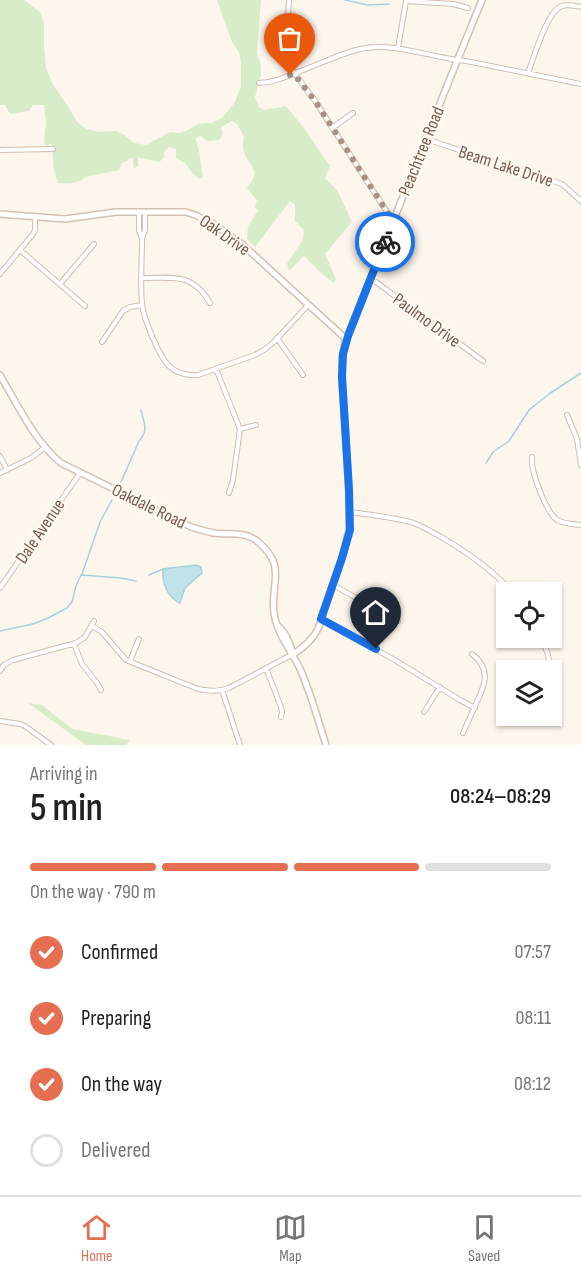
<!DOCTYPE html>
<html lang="en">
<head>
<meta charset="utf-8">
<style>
  body { margin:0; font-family:"Sofia Sans Condensed",sans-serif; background:#f6f6f6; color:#222; height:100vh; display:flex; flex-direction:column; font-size:22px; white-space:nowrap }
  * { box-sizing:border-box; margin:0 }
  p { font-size:20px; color:#767676 }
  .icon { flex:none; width:33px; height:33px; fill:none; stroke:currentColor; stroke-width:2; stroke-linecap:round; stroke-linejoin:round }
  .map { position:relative; height:745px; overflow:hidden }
  .side { display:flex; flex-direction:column; background:#fff; flex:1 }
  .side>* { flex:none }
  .tools { position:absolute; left:496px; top:582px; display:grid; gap:12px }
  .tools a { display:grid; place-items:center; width:66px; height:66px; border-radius:0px; background:#fff; box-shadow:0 2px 4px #0004; font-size:30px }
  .pin { position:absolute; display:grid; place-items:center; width:51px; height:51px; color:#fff; margin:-62px -26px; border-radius:50% 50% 50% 0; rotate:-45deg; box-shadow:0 0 6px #0007 }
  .pin .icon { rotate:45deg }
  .courier { position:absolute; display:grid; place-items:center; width:60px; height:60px; margin:-30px; border:4px solid #1a73e8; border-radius:50%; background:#fff; color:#222; box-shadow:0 2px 8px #0007 }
  .summary em { font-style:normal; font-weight:600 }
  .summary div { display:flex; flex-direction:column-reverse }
  .summary { display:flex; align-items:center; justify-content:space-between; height:102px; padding:0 30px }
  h1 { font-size:39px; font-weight:600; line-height:45px }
  .bar { display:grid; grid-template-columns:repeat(4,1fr); gap:9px 6px; align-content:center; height:72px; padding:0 30px }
  .bar i { height:8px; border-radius:4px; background:#e0e0e0 }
  .bar .on { background:#e76f51 }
  .bar p { grid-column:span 4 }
  ol { padding:0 30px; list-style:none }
  li { display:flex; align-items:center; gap:18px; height:66px }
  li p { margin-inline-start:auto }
  li .icon { padding:6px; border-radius:50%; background:#e76f51; color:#fff; stroke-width:4 }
  li:last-child { color:#767676 }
  li i { width:33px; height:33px; border:3px solid #e0e0e0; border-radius:50% }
  .menu { display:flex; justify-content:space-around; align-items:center; height:84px; border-top:2px solid #e0e0e0; background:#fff; font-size:16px; color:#767676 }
  .menu a { display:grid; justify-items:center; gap:3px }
  .menu .on { color:#e76f51 }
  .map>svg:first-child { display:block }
</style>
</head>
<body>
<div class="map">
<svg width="581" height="745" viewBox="0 0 581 745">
  <rect width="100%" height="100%" fill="#fdf6ec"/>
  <!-- green -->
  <path fill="#d8ecc9" d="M0,0H24L40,12L44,23V46L46,68L52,83L69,108L77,122L86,129L100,132L116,131L123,134L134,143L146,145L170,132L179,133L186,131L198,124L211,123L222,118L235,102L241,86V62L239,52L232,42L217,0H261L257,54L261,64V75L255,97L259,107L264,110L286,106L303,127L330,166L325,178L337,190L352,222L325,254L336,279L334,283L323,275L304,256L289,271L287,263L303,240L304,230L295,221V204L290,201L255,247L247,239L248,226L258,211L255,207L257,200L247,188L253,179L255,172C248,158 240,153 244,137L237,124L232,121L221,127L223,134L219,140L207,141L200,135L195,139C201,150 200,164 203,177L200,179L193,174L185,163L176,158V149L169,147L164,152V158L159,162L138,157V166L134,169L133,157L121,164L119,170L85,177C79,184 67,184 58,183L54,171L52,143L46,146L44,143L46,122L44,105H33L29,111L10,114L5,105H0Z
    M28,703L42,705L72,729L130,740L126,745H86Z"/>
  <!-- water -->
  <path fill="#bfe3e8" stroke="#a5d3da" stroke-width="1.5" d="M196,565L201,567L202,573L185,588L180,603C167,597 162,583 163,569Z"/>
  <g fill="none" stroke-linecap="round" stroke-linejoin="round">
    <!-- stream -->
    <path stroke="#a5d3da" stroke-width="1.5" d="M345,0L368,5L389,4
      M486,463L493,452L509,441L529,410L549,394L581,373
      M121,482L139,441C149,430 144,423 141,410
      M82,574L100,522L112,500
      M149,575L163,569L164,571
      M0,631L33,624L48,618L67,608L72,602L76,586L81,575L121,578L136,581"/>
    <!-- street casing -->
    <g stroke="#d1beb0" stroke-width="6">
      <path id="street" d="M289,0L286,50L290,67L315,101L393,221
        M406,1L453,4L468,8
        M398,48L406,1
        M528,73C534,57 547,11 562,6C568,4 575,6 581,7
        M259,83C272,83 283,78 295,73C315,66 335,56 356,50C393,40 429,58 466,61L581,84
        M332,128L353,113
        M426,139L562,184L581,201
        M0,150L53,149
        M139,212V231L142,238L145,230V212
        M142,238C142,260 140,283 142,304C143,315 148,326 152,336C162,359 169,377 198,375L255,355L264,350L274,342L308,305
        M20,250L85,306
        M0,274L33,234L35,230V217
        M142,278C173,278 192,272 210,303
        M370,280L376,282L483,361
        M60,284L94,244
        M277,338L303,375
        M102,342L123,311L130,307L142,305
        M216,369L240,429L233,480L229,493
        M567,415L577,439L581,465
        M240,429L256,425
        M0,456L7,470
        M532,457C530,470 546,512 557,520C564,524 573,524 581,525
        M0,473L31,458L45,447
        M350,512C371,515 394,517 414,523C424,527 434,533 443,538C468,553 493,570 512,592
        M333,585L398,621
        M0,588L80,473
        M321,619L393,659L460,700L475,708
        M92,626L102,632L126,660L198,689C209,691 218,692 229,688L293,654
        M540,638C546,649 552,657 547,670
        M74,644L82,664L97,683L101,690
        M130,661L139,639
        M266,668L281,707L282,712L281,717
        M0,671L4,665L13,660L76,643L85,637L94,621
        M222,690L240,745
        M424,712L440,687
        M0,721L20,724L25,726L51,745
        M463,733C467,724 471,715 475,706C484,687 493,670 472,654"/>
    </g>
    <!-- secondary casing -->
    <g stroke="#d6c0b0" stroke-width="8">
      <path id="secondary" d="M0,214L65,219L116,212H186L195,215L212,223L243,245L346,339
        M0,375C17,404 35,442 61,463L191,527C198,529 205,531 213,533C227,535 245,531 257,541C288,566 270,583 274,613C277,635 292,651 301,671C311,694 318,720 326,745
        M277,625C285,632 290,642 292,652
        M293,654C305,647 319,634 321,619L342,558L349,530V491L342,377V358L345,342L453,71L482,0"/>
    </g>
    <!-- street -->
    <use href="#street" stroke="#fff" stroke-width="4"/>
    <!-- secondary -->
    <use href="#secondary" stroke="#fff" stroke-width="5"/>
  </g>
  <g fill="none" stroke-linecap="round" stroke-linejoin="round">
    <!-- done -->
    <path stroke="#a89285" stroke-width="6" stroke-dasharray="0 10.8" d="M290,75L294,74L315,101L393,221L385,242"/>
    <!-- route -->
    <path stroke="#1a73e8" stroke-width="8" d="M376,649L321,619L342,558L350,530L349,490L342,377L343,354L348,336L385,242"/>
  </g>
  <g text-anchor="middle" stroke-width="4.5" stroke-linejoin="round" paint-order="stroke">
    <!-- street labels -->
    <g font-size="18" fill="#7a5c4d" stroke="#fffaf3">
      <text transform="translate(421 151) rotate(-68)" y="6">Peachtree Road</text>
      <text transform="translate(506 166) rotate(18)" y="6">Beam Lake Drive</text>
      <text transform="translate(225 235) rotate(35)" y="6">Oak Drive</text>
      <text transform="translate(427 320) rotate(36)" y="6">Paulmo Drive</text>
      <text transform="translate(149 506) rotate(26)" y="6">Oakdale Road</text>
      <text transform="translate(40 531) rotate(-56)" y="6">Dale Avenue</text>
    </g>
  </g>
</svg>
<div class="tools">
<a><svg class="icon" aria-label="locate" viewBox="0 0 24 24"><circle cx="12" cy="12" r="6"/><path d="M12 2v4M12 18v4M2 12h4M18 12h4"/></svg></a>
<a><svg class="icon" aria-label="layers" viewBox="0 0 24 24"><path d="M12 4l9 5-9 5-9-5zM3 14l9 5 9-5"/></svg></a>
</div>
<div class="pin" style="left:290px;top:75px;background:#ea580c"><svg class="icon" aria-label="bag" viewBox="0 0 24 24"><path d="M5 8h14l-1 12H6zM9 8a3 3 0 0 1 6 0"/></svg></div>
<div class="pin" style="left:376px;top:649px;background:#1f2937"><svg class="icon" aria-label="home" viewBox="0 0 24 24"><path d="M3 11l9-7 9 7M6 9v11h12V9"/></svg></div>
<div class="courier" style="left:385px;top:242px"><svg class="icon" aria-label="bike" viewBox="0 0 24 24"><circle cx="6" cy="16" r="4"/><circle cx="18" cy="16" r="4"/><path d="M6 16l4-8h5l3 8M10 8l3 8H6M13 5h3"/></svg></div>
</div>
<section class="side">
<div class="summary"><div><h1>5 min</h1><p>Arriving in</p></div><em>08:24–08:29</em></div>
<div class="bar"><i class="on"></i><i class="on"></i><i class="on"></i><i></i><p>On the way · 790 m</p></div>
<ol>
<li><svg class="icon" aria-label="check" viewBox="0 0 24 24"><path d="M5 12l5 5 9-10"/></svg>Confirmed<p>07:57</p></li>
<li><svg class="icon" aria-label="check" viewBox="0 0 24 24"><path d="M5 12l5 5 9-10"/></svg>Preparing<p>08:11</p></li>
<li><svg class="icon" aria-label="check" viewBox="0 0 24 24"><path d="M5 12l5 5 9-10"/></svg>On the way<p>08:12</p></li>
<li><i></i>Delivered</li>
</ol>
</section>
<nav class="menu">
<a class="on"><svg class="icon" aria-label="home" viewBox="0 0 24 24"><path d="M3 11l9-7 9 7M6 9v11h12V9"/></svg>Home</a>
<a><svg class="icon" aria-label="map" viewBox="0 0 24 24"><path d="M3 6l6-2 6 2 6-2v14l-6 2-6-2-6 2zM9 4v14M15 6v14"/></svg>Map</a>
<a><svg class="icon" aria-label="saved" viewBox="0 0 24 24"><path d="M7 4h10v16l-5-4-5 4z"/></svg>Saved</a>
</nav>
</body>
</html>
